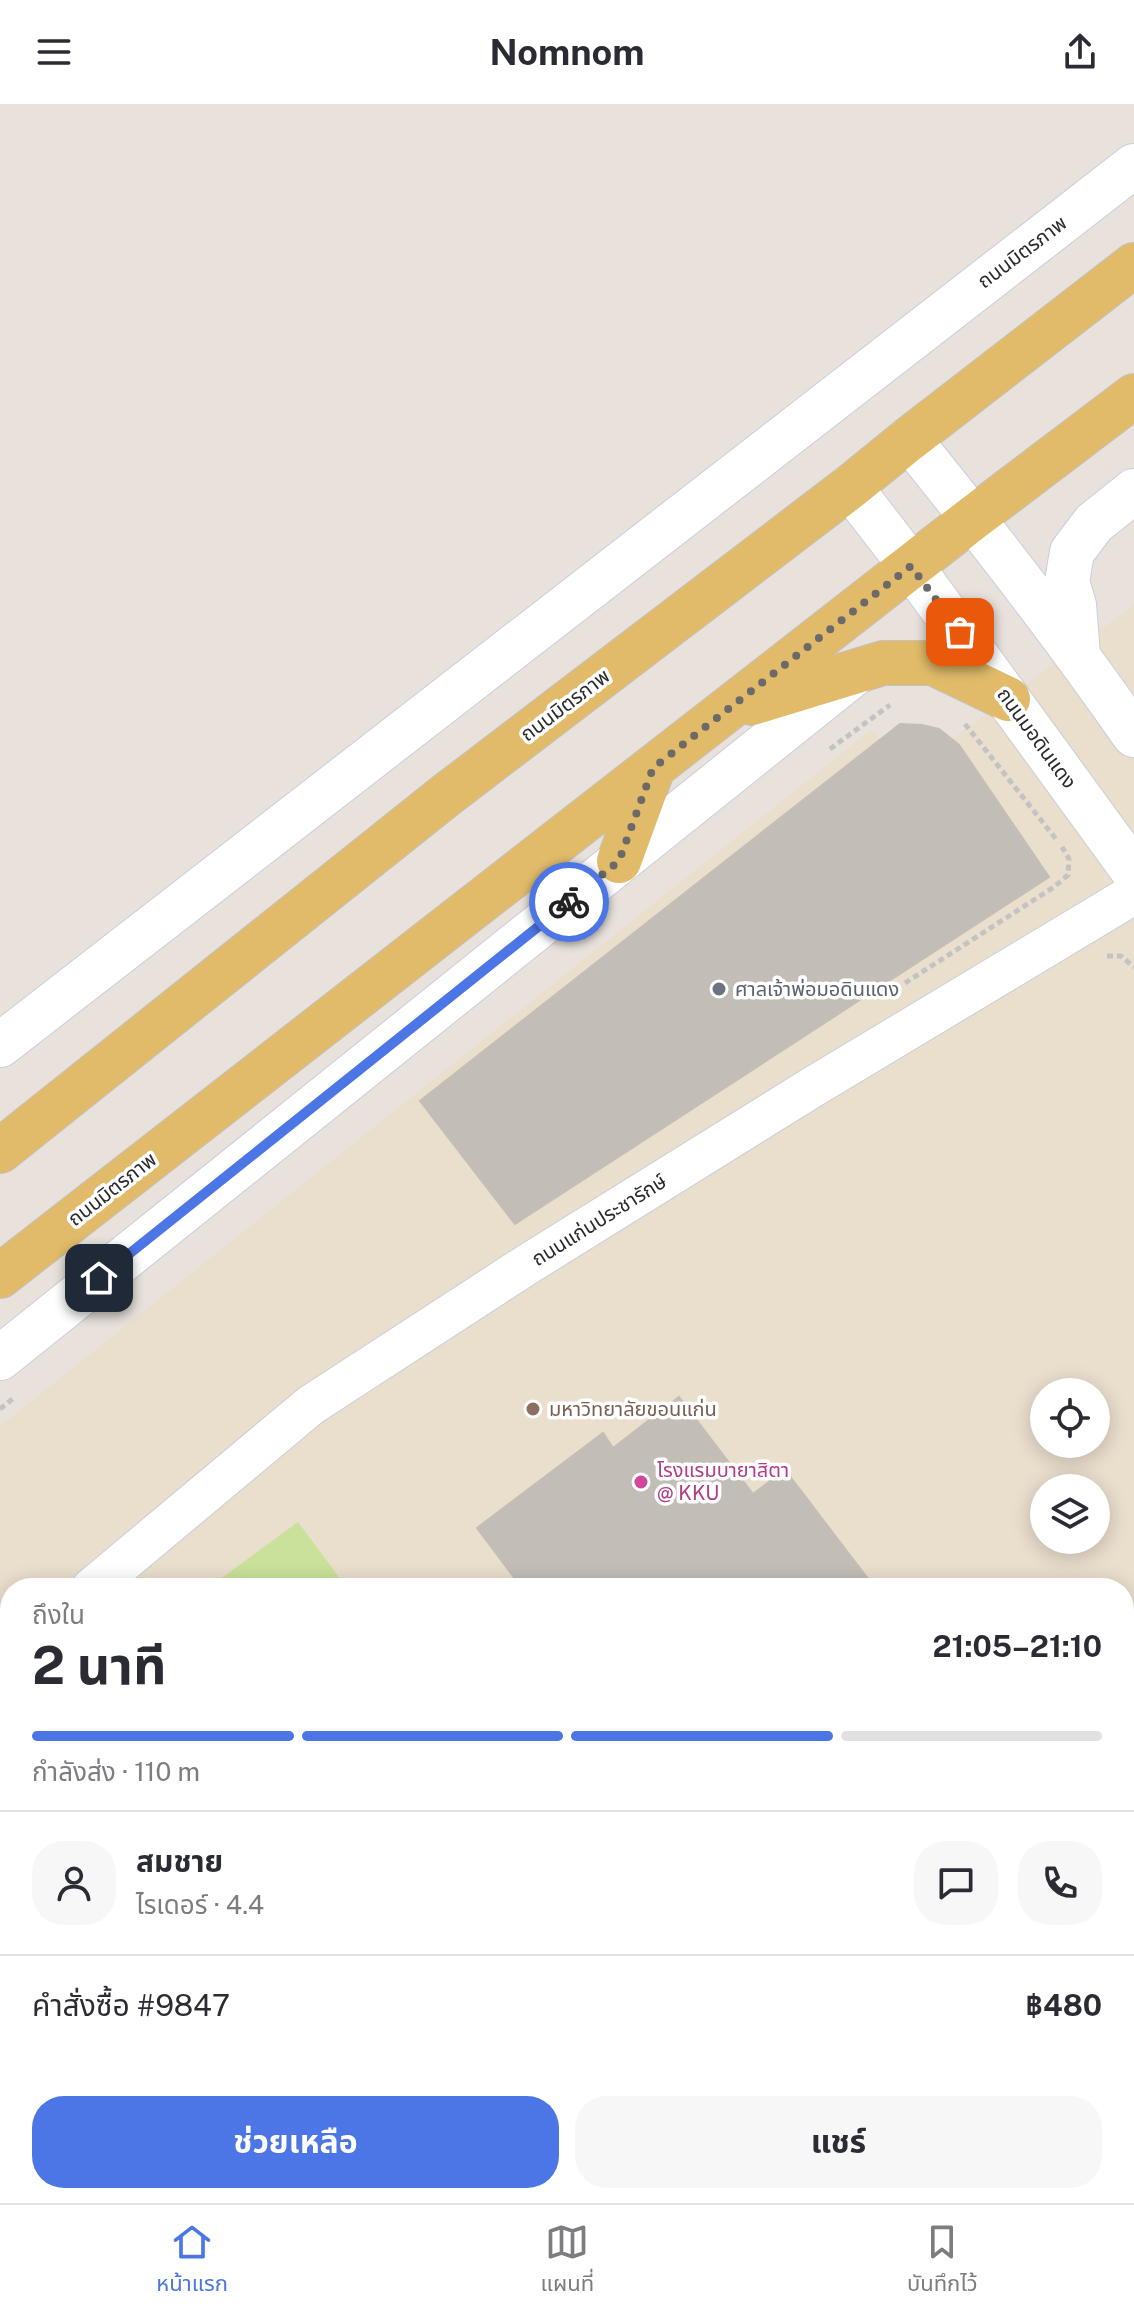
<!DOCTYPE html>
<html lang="th">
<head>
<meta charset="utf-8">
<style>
  body { margin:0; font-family:"Public Sans","Noto Sans Thai",sans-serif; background:#f7f7f7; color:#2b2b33; height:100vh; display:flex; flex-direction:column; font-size:30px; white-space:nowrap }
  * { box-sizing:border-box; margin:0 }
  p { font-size:26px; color:#7c7c81 }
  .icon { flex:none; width:44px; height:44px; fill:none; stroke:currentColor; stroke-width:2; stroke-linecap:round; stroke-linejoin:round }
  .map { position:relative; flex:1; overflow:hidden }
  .panel { position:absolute; left:0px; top:1474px; width:1134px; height:626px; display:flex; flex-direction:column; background:#fff; border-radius:32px 32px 0 0; box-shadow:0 4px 20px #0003 }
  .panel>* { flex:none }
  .buttons { position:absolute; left:1030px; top:1274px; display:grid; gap:16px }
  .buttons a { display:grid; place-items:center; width:80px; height:80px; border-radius:50%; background:#fff; box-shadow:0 4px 20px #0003; font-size:40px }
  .pin { position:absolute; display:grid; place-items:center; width:68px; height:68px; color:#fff; margin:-34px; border-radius:16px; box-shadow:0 4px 12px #0006 }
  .courier { position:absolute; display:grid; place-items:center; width:80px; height:80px; margin:-40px; border:6px solid #4c76e6; border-radius:50%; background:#fff; color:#222; box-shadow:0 2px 10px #0007 }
  .overview em { font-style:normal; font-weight:700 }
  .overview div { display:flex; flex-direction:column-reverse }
  .overview { display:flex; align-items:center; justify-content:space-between; height:136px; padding:0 32px }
  h1 { font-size:52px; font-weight:700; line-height:60px }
  .bar { display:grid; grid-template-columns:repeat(4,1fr); gap:12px 8px; align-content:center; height:96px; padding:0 32px }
  .bar i { height:10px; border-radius:6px; background:#e1e1e2 }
  .bar .selected { background:#4c76e6 }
  .bar p { grid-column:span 4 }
  .line { display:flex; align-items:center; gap:20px; padding:0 32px; border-top:2px solid #e1e1e2 }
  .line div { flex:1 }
  .round { display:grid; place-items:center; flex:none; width:84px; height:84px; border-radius:32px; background:#f7f7f7 }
  .primary-button { display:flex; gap:16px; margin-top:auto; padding:16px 32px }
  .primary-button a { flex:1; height:92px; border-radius:32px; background:#4c76e6; color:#fff; font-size:32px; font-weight:700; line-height:92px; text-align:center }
  .primary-button a+a { background:#f7f7f7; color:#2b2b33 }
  header { display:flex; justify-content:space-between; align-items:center; height:104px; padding:0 32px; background:#fff; font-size:36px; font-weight:700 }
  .tab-bar { display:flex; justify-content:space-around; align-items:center; height:112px; border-top:2px solid #e1e1e2; background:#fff; font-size:22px; color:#7c7c81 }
  .tab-bar a { display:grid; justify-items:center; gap:4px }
  .tab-bar .selected { color:#4c76e6 }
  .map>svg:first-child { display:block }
</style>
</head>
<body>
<header><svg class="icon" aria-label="menu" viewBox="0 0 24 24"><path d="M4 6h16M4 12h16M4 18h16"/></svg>Nomnom<svg class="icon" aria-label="share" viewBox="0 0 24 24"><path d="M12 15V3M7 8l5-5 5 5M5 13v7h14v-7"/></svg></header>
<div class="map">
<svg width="1134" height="2099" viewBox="0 0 1134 2099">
  <rect width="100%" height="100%" fill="#e9e2dc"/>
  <!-- education -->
  <path fill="#eadecd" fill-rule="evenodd" d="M1134,501V2099H0V1322L872,625L906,669ZM1044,1288H1096V1340H1044ZM1044,1384H1096V1436H1044ZM10,1484H1124V2090H10Z"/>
  <!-- pitch -->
  <path fill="#c9e19a" d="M298,1418L347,1484H208Z"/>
  <!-- building -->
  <path fill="#c2bdb7" stroke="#c4beb6" stroke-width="2" d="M900,620L922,621L939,625L959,641L1049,773L515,1120L420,997Z
    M679,1293L753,1390L785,1366L875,1484H522L477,1424L603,1329L613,1344Z
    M10,1828V1864L0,1852V1836Z
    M0,2030L10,2042V2090H24L31,2099H0Z
    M71,2090H160L168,2099H60Z"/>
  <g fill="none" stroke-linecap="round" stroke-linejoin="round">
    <!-- service casing -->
    <g stroke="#caced9" stroke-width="22">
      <path id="service" d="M1124,1936L1134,1950"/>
    </g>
    <!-- minor casing -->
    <g stroke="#caced9" stroke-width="42">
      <path id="minor" d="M92,1484L311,1301L528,1160L811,984L1134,790
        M0,1564L10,1555"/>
    </g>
    <!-- tertiary casing -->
    <g stroke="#caced9" stroke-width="46">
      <path id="tertiary" d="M909,335C987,431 1063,529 1134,631
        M850,383L911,462L1134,768"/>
    </g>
    <!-- secondary casing -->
    <g stroke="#caced9" stroke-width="46">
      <path id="secondary" d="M1078,551L1074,501L1067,478L1072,448L1094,419L1134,387
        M0,941L1134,62
        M0,1254L856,568"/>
    </g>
    <!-- primary casing -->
    <g stroke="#c3c3c3" stroke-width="46">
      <path id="primary" d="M752,599L883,559H933L1008,595
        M619,757L653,664
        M0,1047L445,692L850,383L909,335L1134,161
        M0,1172L973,414L1134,292"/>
    </g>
    <!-- path -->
    <path stroke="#c3c3c3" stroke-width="5" stroke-dasharray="6 4" stroke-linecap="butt" d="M965,620L1056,735
      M830,645L890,601
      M1107,852H1121L1134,863
      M905,879L1054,783L1068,771L1069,755L1062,743
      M0,1305L15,1293
      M185,2090L192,2099"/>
    <!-- service -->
    <use href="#service" stroke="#fff" stroke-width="20"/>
    <!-- minor -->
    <use href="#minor" stroke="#fff" stroke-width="40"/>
    <!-- tertiary -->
    <use href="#tertiary" stroke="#fff" stroke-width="44"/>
    <!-- secondary -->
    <use href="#secondary" stroke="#fff" stroke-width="44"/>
    <!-- primary -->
    <use href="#primary" stroke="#e1bb69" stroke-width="44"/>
  </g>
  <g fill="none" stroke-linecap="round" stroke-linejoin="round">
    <!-- done -->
    <path stroke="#6c6a68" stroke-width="8" stroke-dasharray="0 14.4" d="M569,798L619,757L653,664L911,462L960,528"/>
    <!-- route -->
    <path stroke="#4c76e6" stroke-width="10" d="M99,1174L569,798"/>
  </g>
  <!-- markers -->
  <circle fill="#6b7280" stroke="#fff" stroke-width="3" cx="719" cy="885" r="8"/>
  <circle fill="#8d6e63" stroke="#fff" stroke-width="3" cx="533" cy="1305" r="8"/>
  <circle fill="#d1479c" stroke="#fff" stroke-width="3" cx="641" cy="1378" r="8"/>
  <g text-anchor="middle" stroke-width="7" stroke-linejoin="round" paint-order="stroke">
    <!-- street labels -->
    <g font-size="20" fill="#292929" stroke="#fff">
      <text transform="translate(1022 148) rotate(-37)" y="7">ถนนมิตรภาพ</text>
      <text transform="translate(565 601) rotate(-37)" y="7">ถนนมิตรภาพ</text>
      <text transform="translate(1037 634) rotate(54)" y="7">ถนนมอดินแดง</text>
      <text transform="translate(112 1085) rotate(-38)" y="7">ถนนมิตรภาพ</text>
      <text transform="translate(599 1116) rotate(-32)" y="7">ถนนแก่นประชารักษ์</text>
    </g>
    <!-- worship labels -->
    <g font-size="20" fill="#5b616d" stroke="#fff" text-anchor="start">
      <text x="735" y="892">ศาลเจ้าพ่อมอดินแดง</text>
    </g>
    <!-- education labels -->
    <g font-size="20" fill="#785e54" stroke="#fff" text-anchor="start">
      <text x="549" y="1312">มหาวิทยาลัยขอนแก่น</text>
    </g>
    <!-- hotel labels -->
    <g font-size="20" fill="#b23c85" stroke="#fff" text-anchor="start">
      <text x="657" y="1373">โรงแรมบายาสิตา<tspan x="657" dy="23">@ KKU</tspan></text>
    </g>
  </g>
</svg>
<div class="buttons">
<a><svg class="icon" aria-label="locate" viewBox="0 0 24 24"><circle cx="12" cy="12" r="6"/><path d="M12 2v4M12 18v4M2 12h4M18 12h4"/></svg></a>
<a><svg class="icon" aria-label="layers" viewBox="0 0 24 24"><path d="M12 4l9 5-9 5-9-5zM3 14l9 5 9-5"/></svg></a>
</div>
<div class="pin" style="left:960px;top:528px;background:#ea580c"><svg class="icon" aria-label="bag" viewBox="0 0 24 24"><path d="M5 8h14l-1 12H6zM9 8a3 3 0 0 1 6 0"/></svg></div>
<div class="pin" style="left:99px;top:1174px;background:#1f2937"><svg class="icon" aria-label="home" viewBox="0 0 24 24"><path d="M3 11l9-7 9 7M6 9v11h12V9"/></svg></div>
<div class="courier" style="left:569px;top:798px"><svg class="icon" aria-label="bike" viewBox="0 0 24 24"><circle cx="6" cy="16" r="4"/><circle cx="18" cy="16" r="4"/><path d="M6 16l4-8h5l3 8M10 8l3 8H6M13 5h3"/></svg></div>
<section class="panel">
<div class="overview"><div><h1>2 นาที</h1><p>ถึงใน</p></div><em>21:05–21:10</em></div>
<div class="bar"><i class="selected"></i><i class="selected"></i><i class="selected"></i><i></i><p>กำลังส่ง · 110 m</p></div>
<div class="line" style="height:144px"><a class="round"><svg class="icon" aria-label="person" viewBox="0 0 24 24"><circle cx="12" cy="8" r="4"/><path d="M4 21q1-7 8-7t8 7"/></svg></a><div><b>สมชาย</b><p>ไรเดอร์ · 4.4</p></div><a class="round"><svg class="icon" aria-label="chat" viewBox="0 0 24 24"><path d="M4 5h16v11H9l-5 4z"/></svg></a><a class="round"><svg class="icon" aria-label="phone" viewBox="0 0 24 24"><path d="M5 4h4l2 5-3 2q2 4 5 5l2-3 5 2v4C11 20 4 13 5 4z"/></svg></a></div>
<div class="line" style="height:104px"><div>คำสั่งซื้อ #9847</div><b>฿480</b></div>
<div class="primary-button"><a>ช่วยเหลือ</a><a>แชร์</a></div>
</section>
</div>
<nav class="tab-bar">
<a class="selected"><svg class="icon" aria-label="home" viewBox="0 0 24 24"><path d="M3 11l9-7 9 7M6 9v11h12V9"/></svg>หน้าแรก</a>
<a><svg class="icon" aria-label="map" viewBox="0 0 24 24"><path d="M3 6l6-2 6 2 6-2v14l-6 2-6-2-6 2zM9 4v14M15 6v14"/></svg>แผนที่</a>
<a><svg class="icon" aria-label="saved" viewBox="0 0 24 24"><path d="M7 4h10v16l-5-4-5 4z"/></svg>บันทึกไว้</a>
</nav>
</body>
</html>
